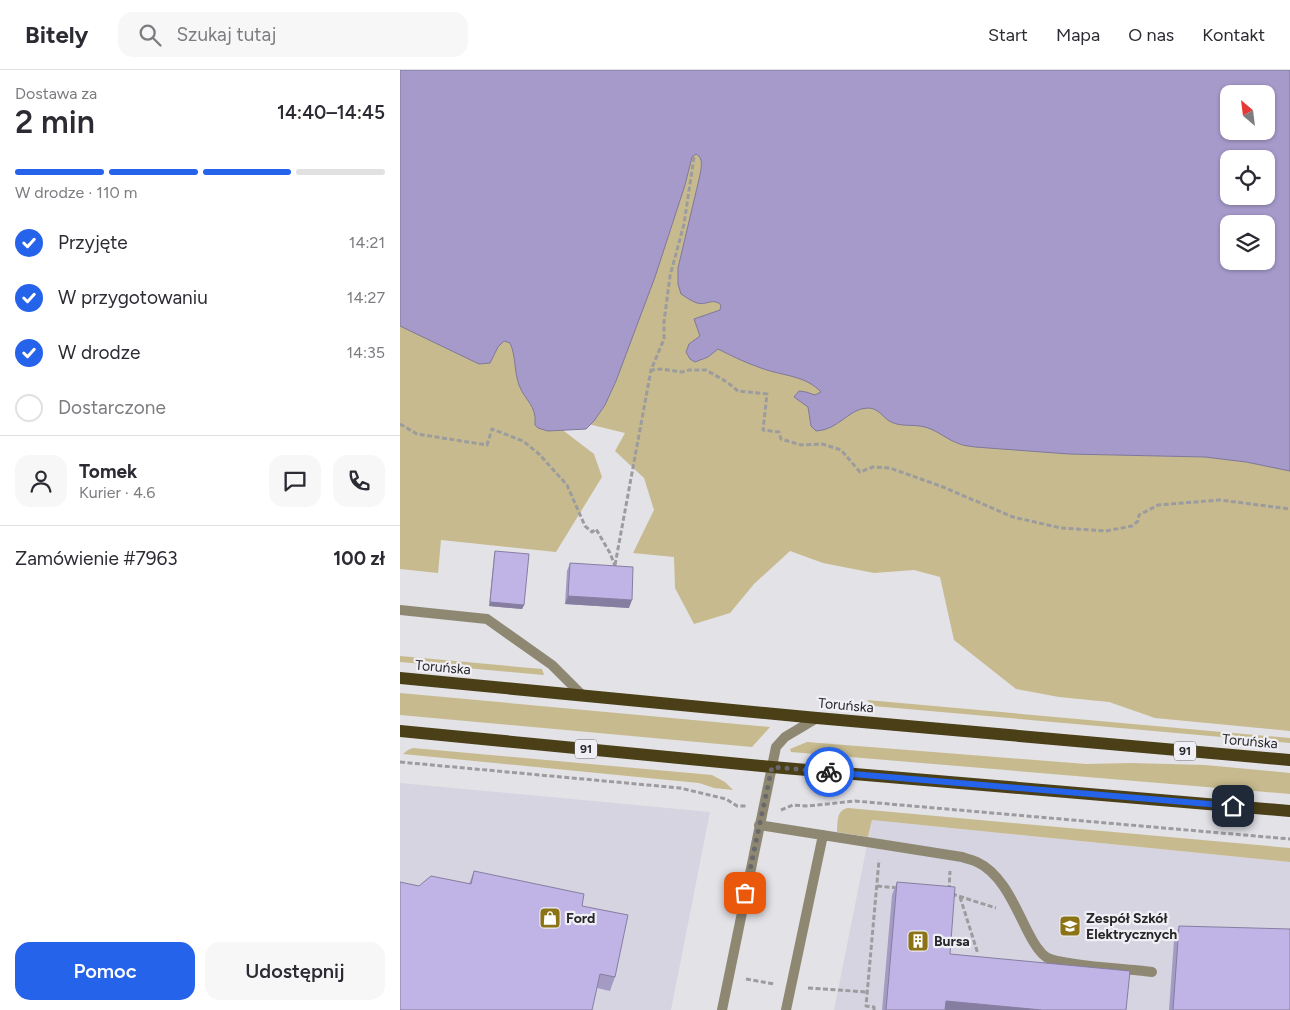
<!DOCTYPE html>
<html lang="pl">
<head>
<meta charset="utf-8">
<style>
  body { margin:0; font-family:Figtree,sans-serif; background:#f7f7f7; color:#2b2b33; height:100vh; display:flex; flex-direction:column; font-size:19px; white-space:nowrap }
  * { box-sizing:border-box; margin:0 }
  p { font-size:16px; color:#7c7c81 }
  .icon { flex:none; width:28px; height:28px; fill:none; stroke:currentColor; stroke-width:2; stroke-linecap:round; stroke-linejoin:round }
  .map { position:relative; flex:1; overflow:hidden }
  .panel { display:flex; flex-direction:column; background:#fff; width:400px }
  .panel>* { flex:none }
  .needle { width:32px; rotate:332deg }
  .fabs { position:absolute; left:820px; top:15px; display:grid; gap:10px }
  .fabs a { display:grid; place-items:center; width:55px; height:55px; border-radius:10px; background:#fff; box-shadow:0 1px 4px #0004; font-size:25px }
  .pin { position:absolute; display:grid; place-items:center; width:42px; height:42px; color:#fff; margin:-21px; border-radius:10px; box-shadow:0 2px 8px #0006 }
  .courier { position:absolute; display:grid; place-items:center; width:50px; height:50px; margin:-25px; border:4px solid #2563eb; border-radius:50%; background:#fff; color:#222; box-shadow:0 1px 6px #0007 }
  .headline em { font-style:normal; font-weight:600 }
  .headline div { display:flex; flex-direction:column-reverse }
  .headline { display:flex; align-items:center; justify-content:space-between; height:85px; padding:0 15px }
  h1 { font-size:32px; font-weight:600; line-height:38px }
  .bar { display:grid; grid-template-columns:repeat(4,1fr); gap:8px 5px; align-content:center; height:60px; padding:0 15px }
  .bar i { height:6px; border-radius:4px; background:#e1e1e2 }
  .bar .current { background:#2563eb }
  .bar p { grid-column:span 4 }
  .line { display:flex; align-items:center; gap:12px; padding:0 15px; border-top:1px solid #e1e1e2 }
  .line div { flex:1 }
  .round { display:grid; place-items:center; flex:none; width:52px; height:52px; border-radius:15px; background:#f7f7f7 }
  ol { padding:0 15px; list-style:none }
  li { display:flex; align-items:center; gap:15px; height:55px }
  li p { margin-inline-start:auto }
  li .icon { padding:5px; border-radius:50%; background:#2563eb; color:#fff; stroke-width:4 }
  li:last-child { color:#7c7c81 }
  li i { width:28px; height:28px; border:2px solid #e1e1e2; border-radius:50% }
  .action { display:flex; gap:10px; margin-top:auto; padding:10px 15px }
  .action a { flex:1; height:58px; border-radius:15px; background:#2563eb; color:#fff; font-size:20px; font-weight:600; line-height:58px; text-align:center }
  .action a+a { background:#f7f7f7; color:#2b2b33 }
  header { display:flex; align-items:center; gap:30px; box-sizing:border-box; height:70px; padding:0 25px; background:#fff; border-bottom:1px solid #e1e1e2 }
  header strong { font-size:24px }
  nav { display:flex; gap:28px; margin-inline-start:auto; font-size:18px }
  .search { width:350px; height:45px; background:#f7f7f7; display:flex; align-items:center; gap:12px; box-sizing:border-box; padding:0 18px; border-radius:15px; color:#7c7c81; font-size:19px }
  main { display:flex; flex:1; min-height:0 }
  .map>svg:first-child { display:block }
</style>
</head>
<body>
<header>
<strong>Bitely</strong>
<div class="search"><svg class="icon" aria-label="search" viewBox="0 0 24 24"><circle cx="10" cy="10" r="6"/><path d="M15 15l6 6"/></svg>Szukaj tutaj</div>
<nav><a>Start</a><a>Mapa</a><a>O nas</a><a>Kontakt</a></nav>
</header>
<main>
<section class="panel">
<div class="headline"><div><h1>2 min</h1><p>Dostawa za</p></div><em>14:40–14:45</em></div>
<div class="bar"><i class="current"></i><i class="current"></i><i class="current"></i><i></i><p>W drodze · 110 m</p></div>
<ol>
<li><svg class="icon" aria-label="check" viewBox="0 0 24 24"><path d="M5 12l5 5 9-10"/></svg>Przyjęte<p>14:21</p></li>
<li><svg class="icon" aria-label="check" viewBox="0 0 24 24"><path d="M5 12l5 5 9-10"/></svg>W przygotowaniu<p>14:27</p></li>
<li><svg class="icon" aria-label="check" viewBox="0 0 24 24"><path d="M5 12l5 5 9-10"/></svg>W drodze<p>14:35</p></li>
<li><i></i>Dostarczone</li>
</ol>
<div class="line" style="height:90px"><a class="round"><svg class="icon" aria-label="person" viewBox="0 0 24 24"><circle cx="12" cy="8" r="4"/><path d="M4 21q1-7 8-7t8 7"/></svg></a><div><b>Tomek</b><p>Kurier · 4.6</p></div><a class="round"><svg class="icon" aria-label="chat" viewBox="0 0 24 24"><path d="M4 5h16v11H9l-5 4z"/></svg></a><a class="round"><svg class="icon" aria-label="phone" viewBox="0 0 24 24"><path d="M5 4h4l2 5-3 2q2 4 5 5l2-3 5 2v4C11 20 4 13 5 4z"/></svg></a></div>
<div class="line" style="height:65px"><div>Zamówienie #7963</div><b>100 zł</b></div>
<div class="action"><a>Pomoc</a><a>Udostępnij</a></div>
</section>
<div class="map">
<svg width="890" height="940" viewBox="0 0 890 940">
  <rect width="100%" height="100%" fill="#e3e2e7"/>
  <!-- built -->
  <path fill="#d6d4e1" d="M0,713L310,742L271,940H0Z
    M472,750L890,792V940H434Z"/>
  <!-- green -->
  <path fill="#c7ba8e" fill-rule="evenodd" d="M0,0H890V661L755,648L709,632L659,627L616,619L554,570L540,507L514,500L474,503L423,493L390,481L354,514L330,543L294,554L275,518L274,487L233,483L254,440L244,408L215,381L225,363L139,342L194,384L202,407L156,482L41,470L38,503L0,499ZM829,24H866V61H829ZM829,89H866V126H829ZM829,154H866V191H829Z
    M0,586L142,599L144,605L0,592Z
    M0,623L370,657L352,677L0,645Z
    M467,630L890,668V673L473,636Z
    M407,672L686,694L732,693L805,695L890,703V724L391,682L390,679Z
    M13,678L312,705L325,712L333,720L314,718L299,713L3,684L8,680Z
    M448,738L890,778V792L472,750L468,767L437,762C438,752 436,740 448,738Z"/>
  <!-- water -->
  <path fill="#a59aca" stroke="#7f789a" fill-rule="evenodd" d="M0,0H890V401L846,392L805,387L669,384L575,377C570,376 564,376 560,374C547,370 539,361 525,357C514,354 501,357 491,352C483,348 479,338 468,338C449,338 439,360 416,361L411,356L408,337L394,327L399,321L406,322L415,325L421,322C405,305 382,306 361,298C346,293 332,286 318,279L308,287L295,292L290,289L286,282L289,274L300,266L294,249L320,240L321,235C313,227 306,236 297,233C291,231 286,227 281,224L278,214V198L300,105C301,98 304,88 296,84L292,87L285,115L255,207L216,311L205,335L194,351L186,359L148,361L138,358L135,355C137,335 125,331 119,315C114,301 116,286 110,273L104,271L98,277L90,293L79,294L0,256ZM829,24H866V61H829ZM829,89H866V126H829ZM829,154H866V191H829Z"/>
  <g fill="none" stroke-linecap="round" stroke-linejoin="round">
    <!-- path -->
    <path stroke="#9c9c9f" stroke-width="3" stroke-dasharray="5 2.5" stroke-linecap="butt" d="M294,87L284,154L270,206L264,252V269L251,300L262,299L282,302L289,300H306L327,312L338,321L367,324L363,360L379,362L381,369L401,375L422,374L441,380L460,402L473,397L490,398L543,417L613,447L661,458L706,461L732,456L738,451L739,445L758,435L820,430L890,439
      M0,354L17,364L87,375L92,359L123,371L139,384L167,415L185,456L192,462L196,459L210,483L215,496
      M215,495L251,300
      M0,692L280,718L326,729L337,736H348
      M381,740L393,735L408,736L455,731L890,769
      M477,816L499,818
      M549,820L550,801
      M552,824L596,838
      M560,827L578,884
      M346,909L374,914
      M408,918L467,922
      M474,940V937L466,936L479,790"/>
    <!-- lane -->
    <path stroke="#8e8873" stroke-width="10" d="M0,540L87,549L152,595L181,624
      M359,755L562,787C567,789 573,790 577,792C603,804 616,839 628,862C632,870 639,882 646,887C660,896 731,899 752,902
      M386,940L423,765"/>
    <!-- street -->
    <path stroke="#8e8873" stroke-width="10" d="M322,940L376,677L385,667L417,648"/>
    <!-- primary -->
    <path stroke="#4a3f17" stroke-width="12" d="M0,608L417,648L890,690
      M0,661L372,697L890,741"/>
  </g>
  <!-- wall -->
  <path fill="#a49bc5" d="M95,481L124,535L122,539L89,536L94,485Z
    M170,493L229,538L165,534L167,501Z
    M74,801L182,836L215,907L210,921L197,918L19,816L69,814Z
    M497,812L550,884L726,940H482L492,825Z
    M779,856L890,940H769L774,870Z"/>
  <!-- shaded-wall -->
  <path fill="#867ea0" d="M168,526L232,530L229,538L165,534Z
    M90,532L124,535L122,539L89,536Z
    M546,931L642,940H542Z"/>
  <!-- building -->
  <path fill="#bfb4e5" stroke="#867ea0" d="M95,481L129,484L124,535L90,532Z
    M170,493L233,497L232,530L168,526Z
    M74,801L184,824L182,836L228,845L215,907L200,904L192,940H0V812L19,816L31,806L71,814Z
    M497,812L555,817L550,884L730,901L726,940H642L546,931L545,940H486Z
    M779,856L890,859V940H773Z"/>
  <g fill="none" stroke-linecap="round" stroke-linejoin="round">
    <!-- done -->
    <path stroke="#69686c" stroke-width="5" stroke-dasharray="0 9" d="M345,823L372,697L429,702"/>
    <!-- route -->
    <path stroke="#2563eb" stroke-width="6" d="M429,702L833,736"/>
  </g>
  <!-- icons -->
  <defs>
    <g id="shop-square" transform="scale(1.125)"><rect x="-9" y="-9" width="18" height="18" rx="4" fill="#8b7316" stroke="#f0eff5"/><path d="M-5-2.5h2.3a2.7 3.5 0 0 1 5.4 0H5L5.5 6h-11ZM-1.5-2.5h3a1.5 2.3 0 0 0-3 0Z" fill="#fff"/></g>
    <g id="school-square" transform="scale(1.125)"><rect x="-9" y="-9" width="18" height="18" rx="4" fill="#8b7316" stroke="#f0eff5"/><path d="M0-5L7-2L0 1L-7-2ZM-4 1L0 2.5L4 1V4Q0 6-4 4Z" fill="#fff"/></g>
    <g id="building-square" transform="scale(1.125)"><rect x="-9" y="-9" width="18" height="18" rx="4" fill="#8b7316" stroke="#f0eff5"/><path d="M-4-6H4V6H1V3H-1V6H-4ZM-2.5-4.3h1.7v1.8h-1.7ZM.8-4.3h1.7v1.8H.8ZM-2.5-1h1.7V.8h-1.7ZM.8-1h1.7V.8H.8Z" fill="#fff"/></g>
  </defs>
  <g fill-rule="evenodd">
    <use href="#shop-square" x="150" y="848"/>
    <use href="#school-square" x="670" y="856"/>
    <use href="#building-square" x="518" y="871"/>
  </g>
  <g text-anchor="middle" stroke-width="4.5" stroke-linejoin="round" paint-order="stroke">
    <!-- shield labels -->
    <g fill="#f0eff5" stroke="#636366" stroke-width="1">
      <rect x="175" y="669.5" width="22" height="19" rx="4"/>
      <rect x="774" y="671.5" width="22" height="19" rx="4"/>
    </g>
    <g font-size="12" font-weight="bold" fill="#272729">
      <text x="186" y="683">91</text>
      <text x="785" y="685">91</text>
    </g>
    <!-- street labels -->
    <g font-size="14" fill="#272729" stroke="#f0eff5">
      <text transform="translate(43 597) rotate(5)" y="5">Toruńska</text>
      <text transform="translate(446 635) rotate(5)" y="5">Toruńska</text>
      <text transform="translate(850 671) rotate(5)" y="5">Toruńska</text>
    </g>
    <!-- poi labels -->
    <g font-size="14" font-weight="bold" fill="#272729" stroke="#f0eff5" text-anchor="start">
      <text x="166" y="853">Ford</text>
      <text x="686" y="853">Zespół Szkół<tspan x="686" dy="16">Elektrycznych</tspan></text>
      <text x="534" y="876">Bursa</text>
    </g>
  </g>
</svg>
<div class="fabs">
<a><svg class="needle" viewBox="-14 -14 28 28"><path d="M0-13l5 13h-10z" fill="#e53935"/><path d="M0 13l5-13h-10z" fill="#7c7c81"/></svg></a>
<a><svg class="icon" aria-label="locate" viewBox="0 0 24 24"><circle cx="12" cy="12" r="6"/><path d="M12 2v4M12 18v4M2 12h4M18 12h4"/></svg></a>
<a><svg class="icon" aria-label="layers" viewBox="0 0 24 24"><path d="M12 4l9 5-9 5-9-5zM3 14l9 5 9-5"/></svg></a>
</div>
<div class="pin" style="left:345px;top:823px;background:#ea580c"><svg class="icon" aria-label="bag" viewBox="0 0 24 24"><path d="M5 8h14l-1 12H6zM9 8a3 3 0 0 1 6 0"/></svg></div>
<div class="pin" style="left:833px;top:736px;background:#1f2937"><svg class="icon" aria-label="home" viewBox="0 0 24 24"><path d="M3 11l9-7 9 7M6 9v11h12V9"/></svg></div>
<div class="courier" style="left:429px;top:702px"><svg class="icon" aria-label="bike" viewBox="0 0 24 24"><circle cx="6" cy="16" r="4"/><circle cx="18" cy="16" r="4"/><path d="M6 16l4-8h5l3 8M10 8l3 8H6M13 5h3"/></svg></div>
</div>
</main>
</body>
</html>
